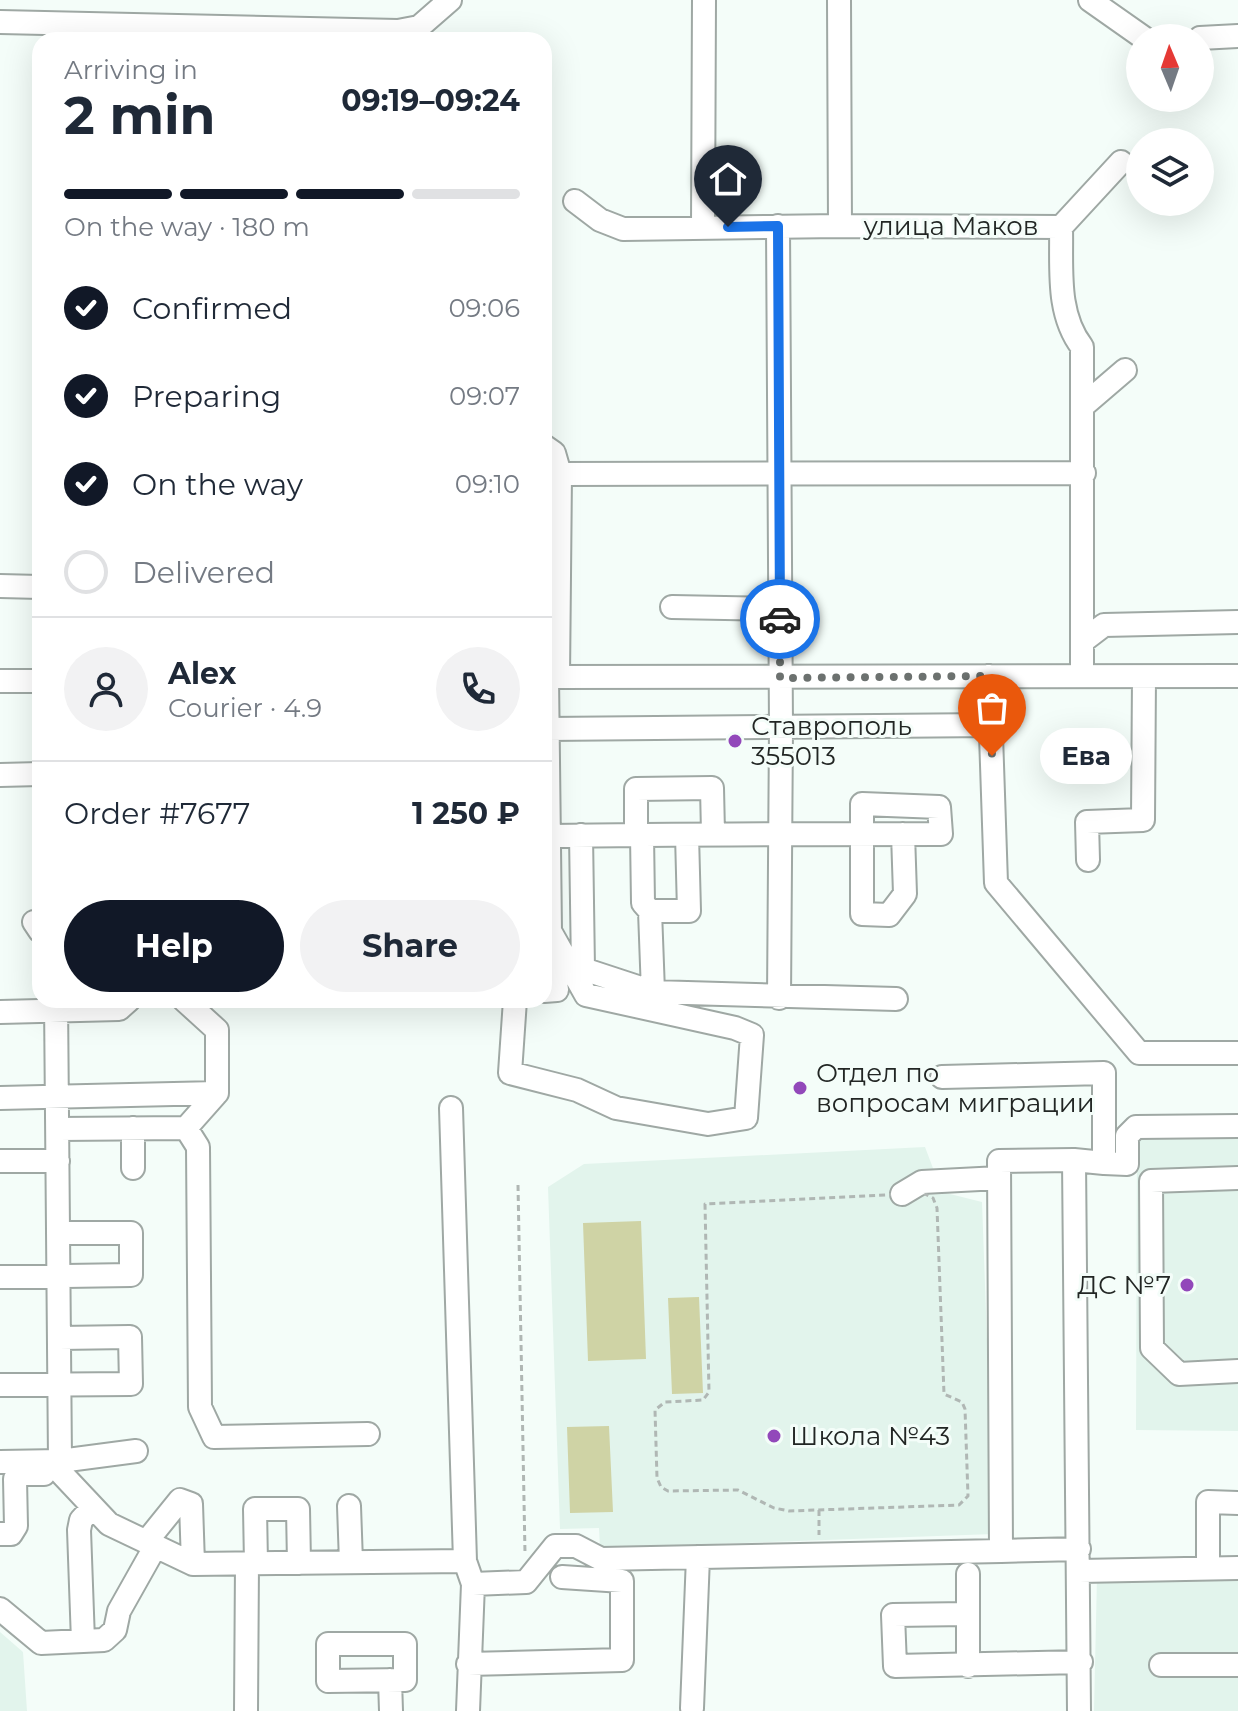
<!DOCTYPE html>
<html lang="en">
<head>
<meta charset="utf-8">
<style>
  body { margin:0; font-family:Montserrat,sans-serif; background:#f2f2f3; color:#1f2937; height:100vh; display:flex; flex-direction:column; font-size:30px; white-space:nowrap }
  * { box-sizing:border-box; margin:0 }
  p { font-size:26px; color:#747a83 }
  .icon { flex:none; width:44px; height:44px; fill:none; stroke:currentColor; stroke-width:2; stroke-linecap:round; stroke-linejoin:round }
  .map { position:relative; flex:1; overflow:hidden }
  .sheet { position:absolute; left:32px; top:32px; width:520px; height:976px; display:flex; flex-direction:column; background:#fff; border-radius:24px; box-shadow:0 8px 32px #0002 }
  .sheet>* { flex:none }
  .needle { width:52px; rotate:358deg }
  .controls { position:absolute; left:1126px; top:24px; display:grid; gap:16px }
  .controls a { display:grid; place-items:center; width:88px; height:88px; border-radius:50%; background:#fff; box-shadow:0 8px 32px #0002; font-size:40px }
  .pin { position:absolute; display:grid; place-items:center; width:68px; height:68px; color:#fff; margin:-82px -34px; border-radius:50% 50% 50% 0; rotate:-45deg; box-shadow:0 0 8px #0007 }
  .pin .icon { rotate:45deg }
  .courier { position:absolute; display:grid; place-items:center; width:80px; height:80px; margin:-40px; border:6px solid #1a73e8; border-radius:50%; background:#fff; color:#222; box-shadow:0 2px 10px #0007 }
  .bubble { position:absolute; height:56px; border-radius:28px; background:#fff; box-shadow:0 8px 32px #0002; font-size:26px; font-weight:700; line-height:56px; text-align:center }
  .head em { font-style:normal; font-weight:700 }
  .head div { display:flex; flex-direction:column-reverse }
  .head { display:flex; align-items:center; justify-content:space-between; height:136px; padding:0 32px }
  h1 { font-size:52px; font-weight:700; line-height:60px }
  .bar { display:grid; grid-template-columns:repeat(4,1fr); gap:12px 8px; align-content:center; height:96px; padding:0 32px }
  .bar i { height:10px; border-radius:6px; background:#e0e1e3 }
  .bar .on { background:#111827 }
  .bar p { grid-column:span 4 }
  .line { display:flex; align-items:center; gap:20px; padding:0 32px; border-top:2px solid #e0e1e3 }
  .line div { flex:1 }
  .round { display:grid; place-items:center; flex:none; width:84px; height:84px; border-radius:42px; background:#f2f2f3 }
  ol { padding:0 32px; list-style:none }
  li { display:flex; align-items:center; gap:24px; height:88px }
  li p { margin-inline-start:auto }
  li .icon { padding:8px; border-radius:50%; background:#111827; color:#fff; stroke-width:4 }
  li:last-child { color:#747a83 }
  li i { width:44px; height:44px; border:4px solid #e0e1e3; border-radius:50% }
  .cta { display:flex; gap:16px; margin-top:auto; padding:16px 32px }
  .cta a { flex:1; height:92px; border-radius:48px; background:#111827; color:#fff; font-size:32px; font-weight:700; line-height:92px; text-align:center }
  .cta a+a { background:#f2f2f3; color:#1f2937 }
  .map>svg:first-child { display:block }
</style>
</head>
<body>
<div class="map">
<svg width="1238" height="1711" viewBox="0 0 1238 1711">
  <rect width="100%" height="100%" fill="#f4fdf9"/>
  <!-- built -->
  <path fill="#e2f4ec" d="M1238,1138V1431L1136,1430L1137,1139Z
    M925,1147L942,1192L982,1202L994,1534L600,1548L599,1528L560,1529L548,1187L584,1164Z
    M1097,1576H1238V1711H1094Z
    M0,1632L23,1652L27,1711H0Z"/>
  <!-- green -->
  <path fill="#cfd3a5" d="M641,1221L646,1359L588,1361L583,1223Z
    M699,1297L703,1393L672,1394L668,1298Z
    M609,1426L613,1512L570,1513L567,1427Z"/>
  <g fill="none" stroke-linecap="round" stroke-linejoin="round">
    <!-- minor casing -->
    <g stroke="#9fa8a4" stroke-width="26">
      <path id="minor" d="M1090,0L1144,38
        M0,22L398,31L419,27L450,0
        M1200,38L1238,36
        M575,201L600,220L623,229L840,226L839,0
        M778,226L781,728L779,998
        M840,226L1061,227L1121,162
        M703,227L704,0
        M1061,227C1062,268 1056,313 1082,347V676
        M1083,406L1125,370
        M544,446L554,453L560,474
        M0,586L40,587
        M672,607L780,609
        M1083,641L1104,625L1238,622
        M989,676L996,883L1139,1053H1238
        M544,677L1238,676
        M558,677L560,474L1084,473
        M0,681H40
        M547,729L991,725
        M0,775L40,774
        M581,835L583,969L653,992L896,999
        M636,835V789L712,788L713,833
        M642,835L643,903L650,911L653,992
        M550,836C680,834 810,834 941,834L939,807L862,804V914L889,915L905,894L903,834
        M1088,860L1087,822L1143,820L1144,677
        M650,911H689L687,835
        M34,922L40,931
        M544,991L557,990L551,945
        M515,1000L510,1073L577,1090L616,1108L708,1124L746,1118L752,1035L735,1028L586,995L550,931L547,677
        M0,1012L119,1009L129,1000
        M942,1077L1104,1073V1163L1074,1160
        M0,1098L217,1093V1030L184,1000
        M451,1108L465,1561
        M186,1128L198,1147L200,1407L214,1437L368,1434
        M58,1129L186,1128L217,1093
        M0,1161H58
        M1104,1163L1127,1164V1136L1136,1127L1238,1126
        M133,1168V1128
        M1238,1178L1151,1181L1152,1348L1179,1374L1238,1371
        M902,1194L922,1182L999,1178
        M0,1277L131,1275V1233H58
        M0,1385L131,1384L130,1337L59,1338
        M136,1451L60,1461L61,1473L109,1524L193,1564L465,1561L473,1584L468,1711
        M0,1462L60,1461L56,1000
        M349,1506L351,1562
        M0,1534H11L16,1526L15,1479L21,1474H44
        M146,1542L180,1500L191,1504L193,1564
        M256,1563L255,1509H298L299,1563
        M1208,1567V1502L1238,1503
        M1080,1571L1238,1568
        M473,1584L526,1582L555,1546H576L601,1559L1001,1551
        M0,1609L41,1643L104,1640L115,1630L119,1611L155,1547
        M967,1614L893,1615L895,1666L1081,1662
        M83,1641L79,1530L81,1520L93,1507
        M328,1644H405V1680L328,1681Z
        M468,1664L622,1660V1581L562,1577
        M1161,1665H1238
        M968,1666V1574
        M390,1680L391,1711
        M692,1708L698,1557
        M246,1711L247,1563
        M1079,1711L1074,1160L999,1161L1001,1551L1079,1549"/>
    </g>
    <!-- path -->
    <path stroke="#b0b7b4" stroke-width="3" stroke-dasharray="6 4" stroke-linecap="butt" d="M518,1185L525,1553
      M923,1193L933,1198L937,1208L944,1394L962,1402L965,1409L968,1496L959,1505L789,1511L774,1508L738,1490L668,1491L661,1487L657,1478L655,1410L665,1402L703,1400L709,1392L705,1204Z
      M819,1510V1535"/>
    <!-- minor -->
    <use href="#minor" stroke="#fff" stroke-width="22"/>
  </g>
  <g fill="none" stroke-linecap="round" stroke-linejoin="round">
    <!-- done -->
    <path stroke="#6c716f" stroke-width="8" stroke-dasharray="0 14.4" d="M780,619V678L989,676L992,756"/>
    <!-- route -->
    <path stroke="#1a73e8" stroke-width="10" d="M728,227L778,226L780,619"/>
  </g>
  <!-- markers -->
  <g fill="#9248ba" stroke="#f4fdf9" stroke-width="3">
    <circle cx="735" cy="741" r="8"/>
    <circle cx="800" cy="1088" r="8"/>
    <circle cx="1187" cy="1285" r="8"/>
    <circle cx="774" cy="1436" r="8"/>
  </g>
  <g text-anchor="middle" stroke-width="6" stroke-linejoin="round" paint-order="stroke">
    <!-- street labels -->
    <g font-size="26" fill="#222624" stroke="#f4fdf9">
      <text x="951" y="235">улица Маков</text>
    </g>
    <!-- poi labels -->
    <g font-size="26" fill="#222624" stroke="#f4fdf9" text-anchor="start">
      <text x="751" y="735">Ставрополь<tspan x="751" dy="30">355013</tspan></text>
      <text x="816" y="1082">Отдел по<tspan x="816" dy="30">вопросам миграции</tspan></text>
      <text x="1171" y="1294" text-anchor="end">ДС №7</text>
      <text x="790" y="1445">Школа №43</text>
    </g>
  </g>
</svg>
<div class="controls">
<a><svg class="needle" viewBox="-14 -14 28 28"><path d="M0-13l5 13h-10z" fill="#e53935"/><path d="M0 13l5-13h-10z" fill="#747a83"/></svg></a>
<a><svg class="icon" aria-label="layers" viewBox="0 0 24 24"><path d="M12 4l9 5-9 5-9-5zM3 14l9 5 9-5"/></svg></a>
</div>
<div class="pin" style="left:992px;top:756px;background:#ea580c"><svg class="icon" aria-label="bag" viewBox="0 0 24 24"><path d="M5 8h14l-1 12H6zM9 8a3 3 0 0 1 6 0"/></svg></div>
<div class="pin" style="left:728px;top:227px;background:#1f2937"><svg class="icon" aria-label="home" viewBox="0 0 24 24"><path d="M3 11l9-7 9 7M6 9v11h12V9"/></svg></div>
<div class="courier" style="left:780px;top:619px"><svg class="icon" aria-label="car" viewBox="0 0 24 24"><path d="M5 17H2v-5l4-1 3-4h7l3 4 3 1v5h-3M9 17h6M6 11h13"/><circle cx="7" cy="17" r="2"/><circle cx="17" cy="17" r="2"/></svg></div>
<div class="bubble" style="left:1040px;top:728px;width:92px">Ева</div>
<section class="sheet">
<div class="head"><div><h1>2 min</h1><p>Arriving in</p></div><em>09:19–09:24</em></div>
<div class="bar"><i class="on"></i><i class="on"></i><i class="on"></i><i></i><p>On the way · 180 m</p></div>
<ol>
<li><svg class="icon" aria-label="check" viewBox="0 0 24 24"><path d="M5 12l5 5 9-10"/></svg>Confirmed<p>09:06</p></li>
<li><svg class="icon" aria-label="check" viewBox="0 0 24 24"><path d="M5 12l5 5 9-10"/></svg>Preparing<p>09:07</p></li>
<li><svg class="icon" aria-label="check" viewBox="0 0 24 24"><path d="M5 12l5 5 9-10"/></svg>On the way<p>09:10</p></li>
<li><i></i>Delivered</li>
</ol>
<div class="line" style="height:144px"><a class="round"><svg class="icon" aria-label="person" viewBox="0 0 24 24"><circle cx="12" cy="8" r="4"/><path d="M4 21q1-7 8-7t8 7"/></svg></a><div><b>Alex</b><p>Courier · 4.9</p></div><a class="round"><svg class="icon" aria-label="phone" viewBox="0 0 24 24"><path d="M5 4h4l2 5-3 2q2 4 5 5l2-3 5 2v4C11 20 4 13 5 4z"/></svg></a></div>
<div class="line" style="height:104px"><div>Order #7677</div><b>1 250 ₽</b></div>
<div class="cta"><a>Help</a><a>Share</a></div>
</section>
</div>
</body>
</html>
